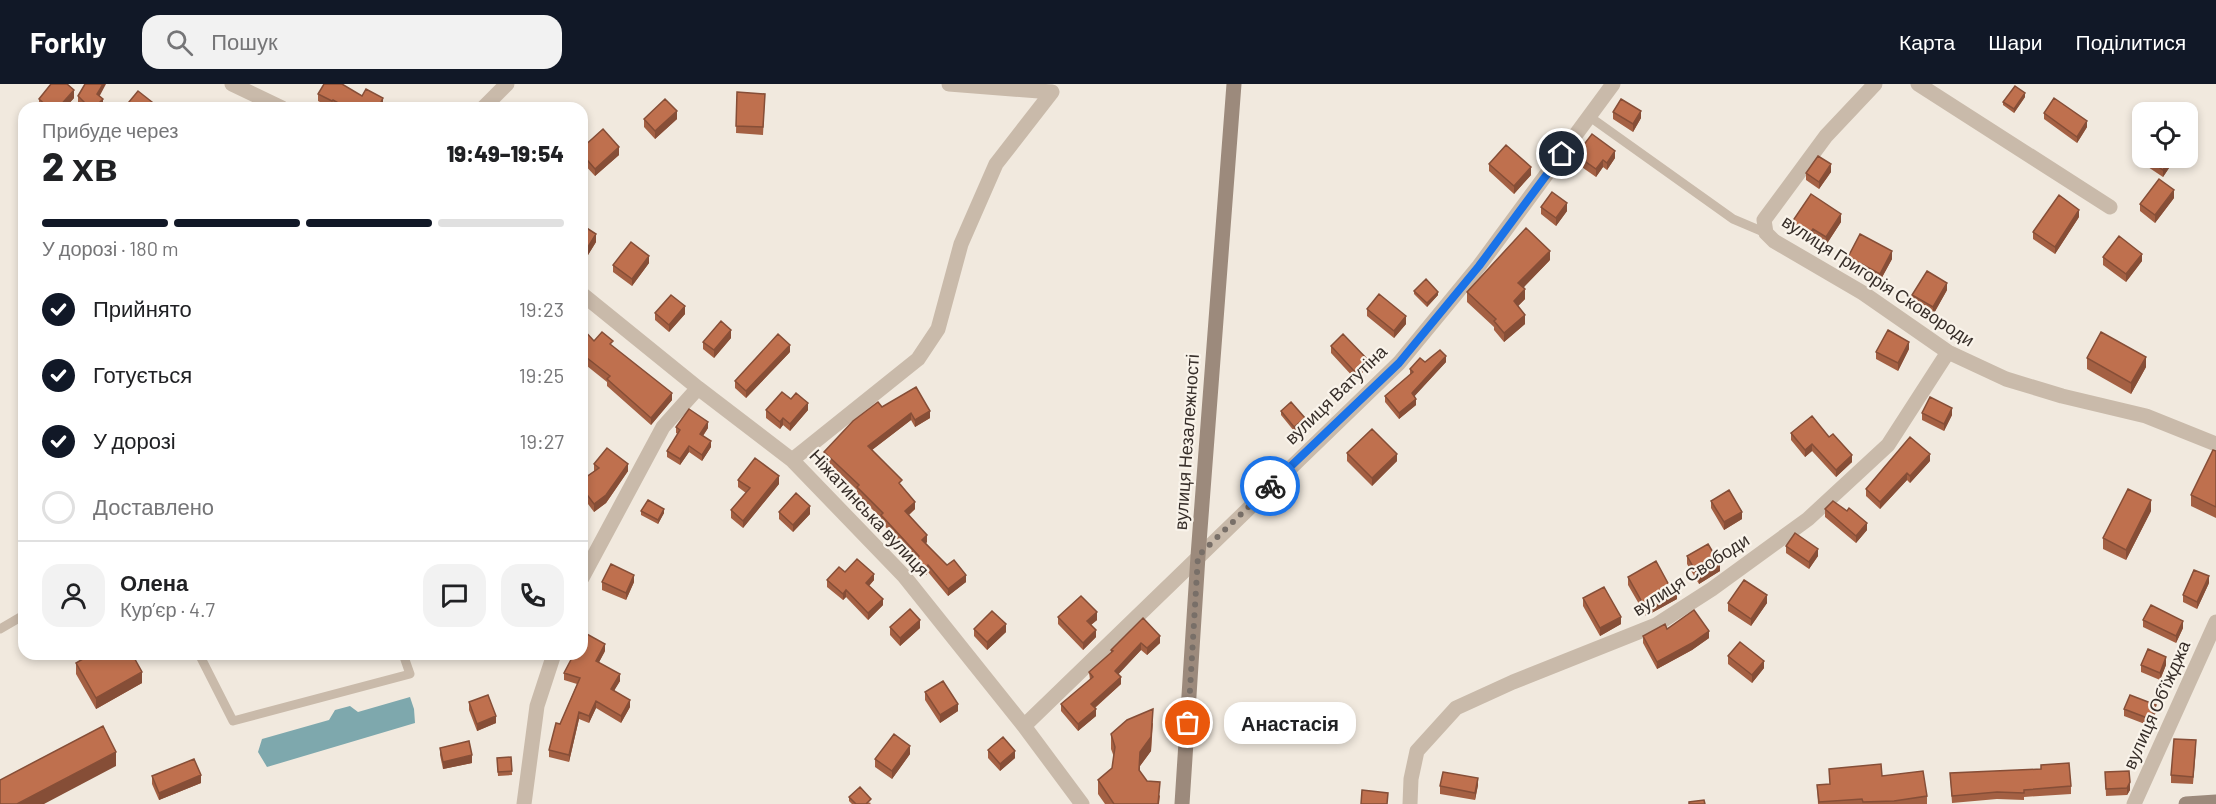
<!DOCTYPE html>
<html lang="uk">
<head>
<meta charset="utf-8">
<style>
  body { margin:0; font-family:Barlow,sans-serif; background:#f2f2f2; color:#202124; height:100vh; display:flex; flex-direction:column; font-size:22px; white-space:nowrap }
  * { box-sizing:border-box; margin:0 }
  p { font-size:20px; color:#757577 }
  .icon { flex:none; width:33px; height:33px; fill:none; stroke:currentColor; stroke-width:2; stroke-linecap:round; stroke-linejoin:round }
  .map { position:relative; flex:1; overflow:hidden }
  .drawer { position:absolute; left:18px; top:18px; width:570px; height:558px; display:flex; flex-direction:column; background:#fff; border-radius:18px; box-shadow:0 3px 9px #0003 }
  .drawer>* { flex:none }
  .tools { position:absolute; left:2132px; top:18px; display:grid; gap:12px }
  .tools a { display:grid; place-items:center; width:66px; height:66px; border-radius:12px; background:#fff; box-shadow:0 3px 9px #0003; font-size:30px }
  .pin { position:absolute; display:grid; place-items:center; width:51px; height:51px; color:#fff; margin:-26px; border:3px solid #fff; border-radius:50%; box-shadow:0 2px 6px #0007 }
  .courier { position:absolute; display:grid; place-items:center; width:60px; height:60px; margin:-30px; border:4px solid #1a73e8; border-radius:50%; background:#fff; color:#222; box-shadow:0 2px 8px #0007 }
  .bubble { position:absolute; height:42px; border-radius:18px; background:#fff; box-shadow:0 3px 9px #0003; font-size:20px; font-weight:800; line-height:42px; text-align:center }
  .summary em { font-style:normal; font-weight:800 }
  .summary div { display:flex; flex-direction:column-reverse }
  .summary { display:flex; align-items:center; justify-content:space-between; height:102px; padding:0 24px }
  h1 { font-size:39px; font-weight:800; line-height:45px }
  .bar { display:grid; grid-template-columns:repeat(4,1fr); gap:9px 6px; align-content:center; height:72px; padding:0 24px }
  .bar i { height:8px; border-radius:4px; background:#e0e0e0 }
  .bar .active { background:#111827 }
  .bar p { grid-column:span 4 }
  .line { display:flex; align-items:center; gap:15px; padding:0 24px; border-top:2px solid #e0e0e0 }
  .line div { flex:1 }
  .round { display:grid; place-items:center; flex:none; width:63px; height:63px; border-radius:18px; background:#f2f2f2 }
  ol { padding:0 24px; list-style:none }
  li { display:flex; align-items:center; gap:18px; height:66px }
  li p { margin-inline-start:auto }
  li .icon { padding:6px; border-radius:50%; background:#111827; color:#fff; stroke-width:4 }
  li:last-child { color:#757577 }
  li i { width:33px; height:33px; border:3px solid #e0e0e0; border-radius:50% }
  header { display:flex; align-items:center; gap:36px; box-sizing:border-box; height:84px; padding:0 30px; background:#111827; color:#fff }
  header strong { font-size:28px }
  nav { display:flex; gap:33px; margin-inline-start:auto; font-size:21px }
  .search { width:420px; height:54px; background:#f2f2f2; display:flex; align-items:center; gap:15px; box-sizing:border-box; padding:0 21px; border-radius:18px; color:#757577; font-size:22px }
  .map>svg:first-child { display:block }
</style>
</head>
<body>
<header>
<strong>Forkly</strong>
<div class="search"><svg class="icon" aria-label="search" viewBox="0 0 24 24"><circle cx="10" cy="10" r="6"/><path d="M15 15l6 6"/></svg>Пошук</div>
<nav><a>Карта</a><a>Шари</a><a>Поділитися</a></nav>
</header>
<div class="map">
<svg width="2216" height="720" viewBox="0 0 2216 720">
  <rect width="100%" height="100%" fill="#f1e9de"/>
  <!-- water -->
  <path fill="#7ea8ad" d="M410,613L414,625L415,639L267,683L258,668L262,655L329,636L335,626L350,622L358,628Z"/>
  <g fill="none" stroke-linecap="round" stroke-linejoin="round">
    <!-- lane -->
    <path stroke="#c9baaa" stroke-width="9" d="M1590,33L1733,135L1766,149
      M0,545L24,531
      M199,570L233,637L410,590L403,570"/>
    <!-- street -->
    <path stroke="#c9baaa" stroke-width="15" d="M232,0L282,24
      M949,0L1052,8
      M1875,0L1826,52L1764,136L1766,149L1774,157L1863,209L1948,268L2006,295L2062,312L2146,332L2216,360
      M1918,0L2110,123
      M483,24L507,0
      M582,210L698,304L792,376L904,492L1024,642L1082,720
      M792,376L918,275L938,245L961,160L996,80L1052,8
      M582,494L663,343L698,304
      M1024,642L1399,279L1479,182L1613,0
      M524,720L537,622L554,570
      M1410,720L1411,695L1417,667L1456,624L1513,598L1656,541L1712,505L1808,435L1888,361L1948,268
      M2134,720L2216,538"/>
    <!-- secondary -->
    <path stroke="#9c8a7c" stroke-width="15" d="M1182,720L1198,472L1234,0
      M2186,720L2216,718"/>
  </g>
  <!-- wall -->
  <path fill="#a46043" d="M737,8L765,10L763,51L736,49Z
    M318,10L383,22L382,24H335L333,23L331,24L318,17Z
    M78,12H100L103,22L101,24H84L78,19Z
    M2025,13L2014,29L2003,21V18Z
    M74,14L65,24H41L39,22V15Z
    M1613,28L1641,34L1633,48L1613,35Z
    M2044,29L2087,43L2077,59L2044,35Z
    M644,35H677L655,55L644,43Z
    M582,64L619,71L595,92L582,78Z
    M1576,71L1615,74L1607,86L1603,83L1596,93L1576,79Z
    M2142,71V74H2175V75L2163,93L2142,79Z
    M1489,80L1531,91L1514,110L1489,87Z
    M1831,88L1819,105L1806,96V89Z
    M2174,114L2155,139L2140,127V120Z
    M1541,123L1567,127L1556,142L1541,130Z
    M2079,133L2055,170L2033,155V148Z
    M1792,138H1841L1826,161L1813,152L1809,157L1792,145Z
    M582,141L596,158L588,171L582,167Z
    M1848,173L1892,175L1880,197L1848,180Z
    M2103,173L2142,177L2126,198L2103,181Z
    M1550,176L1523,204L1525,215L1518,222L1525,240L1504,258L1494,246V243L1467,218V208Z
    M649,179L632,202L613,188V181Z
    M1947,206L1933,231L1912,219V211Z
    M1414,207L1438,211L1427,223L1414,210Z
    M1367,225L1406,240L1394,254L1367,232Z
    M655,229L685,230L669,248L655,236Z
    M582,244L594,257L613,263L672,316L651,341L607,302V298L582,278Z
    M731,254L714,274L703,265V258Z
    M1331,262L1368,284L1355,295L1331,269Z
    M1909,265L1898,287L1876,275V268Z
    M790,268L746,314L735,304V297Z
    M2087,274L2146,283L2131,310L2087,285Z
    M1425,278H1446L1414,312L1416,321L1399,335L1385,318V312L1410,291V285Z
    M791,315L808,326L790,347L783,341L780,345L766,334V326Z
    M882,323L930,334L915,343L911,336L872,366L902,403L915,425L909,431L927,458L926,459L947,481L966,498L948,512L928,488L926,491L917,482V477L881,438V434L857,410V406L824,374V368Z
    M1281,327L1305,338L1294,347L1281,331Z
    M1922,329L1952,331L1944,347L1922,336Z
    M676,343L708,344L703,352L711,363L702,377L689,368L680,381L667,373V367L678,350L676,349Z
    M1791,349L1829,353L1852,378L1836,393L1812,367L1805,373L1791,356Z
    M2216,367V434L2191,422V411Z
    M1347,369L1397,377L1372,402L1347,377Z
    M1930,377L1910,399L1907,396L1880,425L1866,412V405Z
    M594,380L628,387L606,419L594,428L582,412V396L594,387Z
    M738,396L779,400L743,444L731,434V426L746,409L738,403Z
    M1711,417L1742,435L1724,446L1711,424Z
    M1825,425L1867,446L1856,459L1825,433Z
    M641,427L664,429L658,440L641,431Z
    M2151,427L2126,476L2103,465V454Z
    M779,428L810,430L793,448L779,435Z
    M1786,462L1818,472L1809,485L1786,469Z
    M1687,472L1720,487L1699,500L1687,480Z
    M845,488L874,496L869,502L883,521L868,536L846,513L843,516L827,503V496Z
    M1628,493L1677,515L1646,532L1628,501Z
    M602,498H634L626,516L602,506Z
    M2209,499L2197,525L2183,518V511Z
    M1583,514L1621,540L1600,552L1583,522Z
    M1728,519H1767L1751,542L1728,527Z
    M1058,533L1097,536L1091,541L1096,553L1083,566L1058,540Z
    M1143,534L1160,559L1147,571L1141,566L1118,590L1121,600L1095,624L1096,632L1078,647L1061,627V620L1090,596L1089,588L1111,569V566Z
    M2143,536L2183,544L2176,559L2143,543Z
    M890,543L920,544L900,562L890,551Z
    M974,545L1006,548L987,566L974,552Z
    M1667,545L1709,554L1692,566L1657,585L1643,559V552Z
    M605,567L599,578L620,597L614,606L630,623L621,639L596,624L589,639L579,635L569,678L549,673V666L577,600L564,596V589Z
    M1728,572L1764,584L1752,599L1728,580Z
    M76,579L142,599L96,625L76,590Z
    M2141,581H2166L2160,596L2141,588Z
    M925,608L958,627L940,639L925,616Z
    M469,618L496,639L477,647L469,626Z
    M2124,625L2156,628L2150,642L2124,632Z
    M1153,639L1151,667L1140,682V688L1147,697L1160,712L1159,720H1105L1098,710V696L1112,684L1114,673L1111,665V650Z
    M440,664L472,679L443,685L440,671Z
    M2196,664L2193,700L2171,699V691Z
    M988,666L1015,674L1000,687L988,674Z
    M910,670L892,695L875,683V675Z
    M511,673L512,691L498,692L497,674Z
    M1829,685L1882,692L1927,712V720H1818L1817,701L1830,700Z
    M2105,688L2130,706L2127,711L2106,712Z
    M1950,689L2071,702V710L2024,713V716L1997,715L1952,719Z
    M152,692L201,699L159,716L152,700Z
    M1478,701L1475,716L1440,710V702Z
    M849,713L871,719L870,720H852L849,717Z"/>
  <!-- shaded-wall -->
  <path fill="#864e37" d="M103,0H106L97,17V10Z
    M74,6V14L65,24H58Z
    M2025,9V13L2014,29V25Z
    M383,14V22L382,24H378Z
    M103,15V22L101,24H94Z
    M152,18V24H146Z
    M677,27V35L655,55V47Z
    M1641,27V34L1633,48V40Z
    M2087,37V43L2077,59V53Z
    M619,63V71L595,92V85Z
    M1615,67V74L1607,86V79Z
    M2171,74H2175V75L2163,93V86Z
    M1603,76V83L1596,93V85Z
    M1831,80V88L1819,105V98Z
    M1531,83V91L1514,110V102Z
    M2174,106V114L2155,139V131Z
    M1567,119V127L1556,142V134Z
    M2079,126V133L2055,170V163Z
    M1841,130V138L1826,161V153Z
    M1813,145V152L1809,157V150Z
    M596,150V158L588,171V163Z
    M1550,167V176L1518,209V199Z
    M1892,167V175L1880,197V190Z
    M2142,170V177L2126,198V190Z
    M649,172V179L632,202V195Z
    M1947,199V206L1933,231V223Z
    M1525,205V215L1514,226V217Z
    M1438,208V211L1427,223V219Z
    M685,222V230L669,248V241Z
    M1525,231V240L1504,258V249Z
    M1406,232V240L1394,254V247Z
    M731,246V254L714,274V266Z
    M1909,258V265L1898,287V279Z
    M790,261V268L746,314V307Z
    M1446,272V278L1412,315V309Z
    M2146,273V283L2131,310V299Z
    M1368,276V284L1355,295V288Z
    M672,309V316L651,341V334Z
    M1416,315V321L1399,335V329Z
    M808,319V326L790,347V340Z
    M1952,324V331L1944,347V340Z
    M930,327V334L915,343V336Z
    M911,329V336L868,369V362Z
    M783,334V341L780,345V338Z
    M1305,334V338L1294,347V343Z
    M708,338V344L700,356V350Z
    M711,357V363L702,377V371Z
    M1812,360V367L1805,373V366Z
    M689,362V368L680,381V375Z
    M1397,370V377L1372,402V394Z
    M1930,370V377L1910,399V392Z
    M1852,371V378L1836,393V386Z
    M628,380V387L606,419L594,428V420Z
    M1907,389V396L1880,425V418Z
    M779,392V400L743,444V437Z
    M2151,416V427L2126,476V466Z
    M915,418V425L905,434V427Z
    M810,422V430L793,448V441Z
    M664,425V429L658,440V436Z
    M1742,428V435L1724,446V438Z
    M1867,439V446L1856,459V452Z
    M927,451V458L922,463V456Z
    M1818,465V472L1809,485V478Z
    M1720,480V487L1699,500V493Z
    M928,481V488L926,491V484Z
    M874,490V496L866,505V499Z
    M634,491V498L626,516V509Z
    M966,491V498L948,512V505Z
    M2209,492V499L2197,525V518Z
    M846,506V513L843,516V510Z
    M1677,508V515L1646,532V525Z
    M1767,511V519L1751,542V535Z
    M883,515V521L868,536V529Z
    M1097,528V536L1087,544V537Z
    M1621,533V540L1600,552V544Z
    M920,536V544L900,562V554Z
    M2183,537V544L2176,559V552Z
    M1006,540V548L987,566V558Z
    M1096,546V553L1083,566V559Z
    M1709,547V554L1692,566L1657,585V578Z
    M1160,552V559L1147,571V564Z
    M1141,559V566L1115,594V587Z
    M605,560V567L596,584V577Z
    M2166,573V581L2160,596V589Z
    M1764,577V584L1752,599V591Z
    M142,588V599L96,625V614Z
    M620,590V597L611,612V605Z
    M1121,593V600L1091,627V620Z
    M630,616V623L621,639V632Z
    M596,617V624L589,639V632Z
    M958,620V627L940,639V631Z
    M2156,621V628L2150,642V635Z
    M1096,625V632L1078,647V640Z
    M1153,625L1151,667L1140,682L1139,700L1140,668Z
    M579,628V635L569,678V671Z
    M496,632V639L477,647V640Z
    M910,662V670L892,695V687Z
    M1015,667V674L1000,687V680Z
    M116,668V682L44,720H17Z
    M472,671V679L443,685V678Z
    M201,691V699L159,716V709Z
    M1478,694V701L1475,716V709Z
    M2130,698V706L2127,711V704Z"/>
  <!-- building -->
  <path fill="#bf704e" stroke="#864e37" stroke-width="1.5" d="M51,0H67L74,6L58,24H49L39,15Z
    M85,0H103L97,10L103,15L94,24H90L78,12Z
    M324,0H342L362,12L366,5L383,14L378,24H347L333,16L332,17L318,10Z
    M2015,2L2025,9L2014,25L2003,18Z
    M138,7L152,18L146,24H124Z
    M737,8L765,10L763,43L736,42Z
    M2054,14L2087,37L2077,53L2044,29Z
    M665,15L677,27L655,47L644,35Z
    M1621,15L1641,27L1633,40L1613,28Z
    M603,45L619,63L595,85L582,70V64Z
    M1592,50L1615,67L1607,79L1603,76L1596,85L1576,71Z
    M1506,61L1531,83L1514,102L1489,80Z
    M1818,72L1831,80L1819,98L1806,89Z
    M2145,74H2171L2163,86Z
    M2159,95L2174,106L2155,131L2140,120Z
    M1552,108L1567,119L1556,134L1541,123Z
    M1811,110L1841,130L1826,153L1813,145L1809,150L1792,138Z
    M2059,111L2079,126L2055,163L2033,148Z
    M582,141L596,150L588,163L582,160Z
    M1526,144L1550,167L1518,199L1525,205L1514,217L1525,231L1504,249L1494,237L1496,235L1467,208Z
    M1860,150L1892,167L1880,190L1848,173Z
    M2119,152L2142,170L2126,190L2103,173Z
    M631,158L649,172L632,195L613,181Z
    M1927,187L1947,199L1933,223L1912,211Z
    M1426,195L1438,208L1427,219L1414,207Z
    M1379,210L1406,232L1394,247L1367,225Z
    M671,211L685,222L669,241L655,229Z
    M721,237L731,246L714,266L703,258Z
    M582,244L594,257L602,248L613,257L610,260L672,309L651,334L607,295L610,292L582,270Z
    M1888,246L1909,258L1898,279L1876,268Z
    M2101,248L2146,273L2131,299L2087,274Z
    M778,250L790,261L746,307L735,297Z
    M1343,250L1368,276L1355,288L1331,262Z
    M1440,266L1446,272L1412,309L1416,315L1399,329L1385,312L1413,288L1410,285L1420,274L1425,278Z
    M916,303L930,327L915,336L911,329L868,362L902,396L899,399L915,418L905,427L927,451L922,456L947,481L954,476L966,491L948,505L928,481L926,484L917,475L919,472L881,431L883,429L857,403L859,401L824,368L853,337L878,318L882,323Z
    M782,308L791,315L796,309L808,319L790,340L783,334L780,338L766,326Z
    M1930,313L1952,324L1944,340L1922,329Z
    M1291,318L1305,334L1294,343L1281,327Z
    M689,325L708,338L700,350L711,357L702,371L689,362L680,375L667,367L680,346L676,343Z
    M1812,332L1829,353L1833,350L1852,371L1836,386L1812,360L1805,366L1791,349Z
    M1372,345L1397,370L1372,394L1347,369Z
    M1910,353L1930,370L1910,392L1907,389L1880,418L1866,405Z
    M607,364L628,380L606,411L594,420L582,404V396L599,384L594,380Z
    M2213,366L2216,367V423L2191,411Z
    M755,374L779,392L743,437L731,426L750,404L738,396Z
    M2128,405L2151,416L2126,466L2103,454Z
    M1729,406L1742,428L1724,438L1711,417Z
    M796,409L810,422L793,441L779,428Z
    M648,416L664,425L658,436L641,427Z
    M1833,417L1847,427L1849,424L1867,439L1856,452L1825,425Z
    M1795,449L1818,465L1809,478L1786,462Z
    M1708,460L1720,480L1699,493L1687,472Z
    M857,475L874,490L866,499L883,515L868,529L846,506L843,510L827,496L839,483L845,488Z
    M1656,477L1669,501L1677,508L1646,525L1628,493Z
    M611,480L634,491L626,509L602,498Z
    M2194,486L2209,492L2197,518L2183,511Z
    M1744,496L1767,511L1751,535L1728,519Z
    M1604,503L1621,533L1600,544L1583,514Z
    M1081,512L1097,528L1087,537L1096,546L1083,559L1058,533Z
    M2151,521L2183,537L2176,552L2143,536Z
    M910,525L920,536L900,554L890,543Z
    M1694,526L1709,547L1692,559L1657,578L1643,552L1665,540L1667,545Z
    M992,527L1006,540L987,558L974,545Z
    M1143,534L1160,552L1147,564L1141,559L1115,587L1121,593L1091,620L1096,625L1078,640L1061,620L1093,593L1089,588L1113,567L1111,566Z
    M585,549L605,560L596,577L620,590L611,605L630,616L621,632L596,617L589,632L579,628L569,671L549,666L556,639L560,640L580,594L564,589L574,570H582V555Z
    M1740,558L1764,577L1752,591L1728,572Z
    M2148,565L2166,573L2160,589L2141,581Z
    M91,570H132L142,588L96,614L76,579Z
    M943,597L958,620L940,631L925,608Z
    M488,611L496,632L477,640L469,618Z
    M2130,611L2156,621L2150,635L2124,625Z
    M1153,625L1151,653L1140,668L1139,686L1147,697L1160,698L1158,720H1114L1098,696L1112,684L1115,663L1111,650L1127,636Z
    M103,642L116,668L17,720H0V696Z
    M894,650L910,662L892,687L875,675Z
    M1003,653L1015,667L1000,680L988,666Z
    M2174,655L2196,656L2193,693L2171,691Z
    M469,657L472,671L443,678L440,664Z
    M511,673L512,687L498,688L497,674Z
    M194,675L201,691L159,709L152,692Z
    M2069,679L2071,702L2024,706V709L1997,708L1952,712L1950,689L2041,685V681Z
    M1881,680L1882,692L1923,687L1927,712L1894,717L1863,718L1862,715L1819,718L1817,701L1830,700L1829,685Z
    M2129,687L2130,698L2127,704L2106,705L2105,688Z
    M1443,688L1478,694L1475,709L1440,702Z
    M860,703L871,715L866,720H856L849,713Z
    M1362,706L1388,709L1387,720H1361Z
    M1704,716L1705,720H1689V718Z"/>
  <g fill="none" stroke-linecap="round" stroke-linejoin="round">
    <!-- done -->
    <path stroke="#786f68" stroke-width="6" stroke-dasharray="0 10.8" d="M1188,639L1198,472L1270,402"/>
    <!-- route -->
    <path stroke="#1a73e8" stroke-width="8" d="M1270,402L1399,279L1479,182L1562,70"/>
  </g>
  <g text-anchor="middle" stroke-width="4.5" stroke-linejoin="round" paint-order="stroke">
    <!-- street labels -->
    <g font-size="18" fill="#372e29" stroke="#f9f3ea">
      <text transform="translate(1878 197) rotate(33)" y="6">вулиця Григорія Сковороди</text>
      <text transform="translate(1336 311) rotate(-44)" y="6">вулиця Ватутіна</text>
      <text transform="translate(1187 358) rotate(-86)" y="6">вулиця Незалежності</text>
      <text transform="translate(869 429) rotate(47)" y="6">Ніжатинська вулиця</text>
      <text transform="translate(1691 491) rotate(-33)" y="6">вулиця Свободи</text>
      <text transform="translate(2157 621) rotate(-66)" y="6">вулиця Обʼїжджа</text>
    </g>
  </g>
</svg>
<div class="tools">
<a><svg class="icon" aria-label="locate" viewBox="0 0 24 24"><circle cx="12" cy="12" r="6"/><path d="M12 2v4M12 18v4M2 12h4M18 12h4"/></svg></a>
</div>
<div class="pin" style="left:1188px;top:639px;background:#ea580c"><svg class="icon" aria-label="bag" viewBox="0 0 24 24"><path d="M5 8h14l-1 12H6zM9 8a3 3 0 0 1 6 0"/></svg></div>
<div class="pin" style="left:1562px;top:70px;background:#1f2937"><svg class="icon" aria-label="home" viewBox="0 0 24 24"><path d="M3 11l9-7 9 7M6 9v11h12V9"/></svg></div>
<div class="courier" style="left:1270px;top:402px"><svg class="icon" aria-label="bike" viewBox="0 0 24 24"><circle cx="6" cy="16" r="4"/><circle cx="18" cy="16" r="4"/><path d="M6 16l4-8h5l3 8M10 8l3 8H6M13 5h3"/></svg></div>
<div class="bubble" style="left:1224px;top:618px;width:132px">Анастасія</div>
<section class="drawer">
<div class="summary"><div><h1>2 хв</h1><p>Прибуде через</p></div><em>19:49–19:54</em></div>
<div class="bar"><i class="active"></i><i class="active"></i><i class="active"></i><i></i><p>У дорозі · 180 m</p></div>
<ol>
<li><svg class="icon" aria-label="check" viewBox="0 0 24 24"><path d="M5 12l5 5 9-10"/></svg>Прийнято<p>19:23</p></li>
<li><svg class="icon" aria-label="check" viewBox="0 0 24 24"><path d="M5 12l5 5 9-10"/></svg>Готується<p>19:25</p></li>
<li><svg class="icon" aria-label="check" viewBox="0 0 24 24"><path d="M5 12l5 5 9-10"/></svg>У дорозі<p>19:27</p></li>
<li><i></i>Доставлено</li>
</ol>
<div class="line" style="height:108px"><a class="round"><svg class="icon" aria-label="person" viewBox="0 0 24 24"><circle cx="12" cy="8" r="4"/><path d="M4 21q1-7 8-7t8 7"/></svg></a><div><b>Олена</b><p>Кур’єр · 4.7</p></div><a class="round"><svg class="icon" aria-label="chat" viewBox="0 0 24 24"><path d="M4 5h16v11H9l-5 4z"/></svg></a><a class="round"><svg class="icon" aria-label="phone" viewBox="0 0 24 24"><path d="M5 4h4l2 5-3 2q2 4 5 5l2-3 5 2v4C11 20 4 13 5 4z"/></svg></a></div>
</section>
</div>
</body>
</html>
